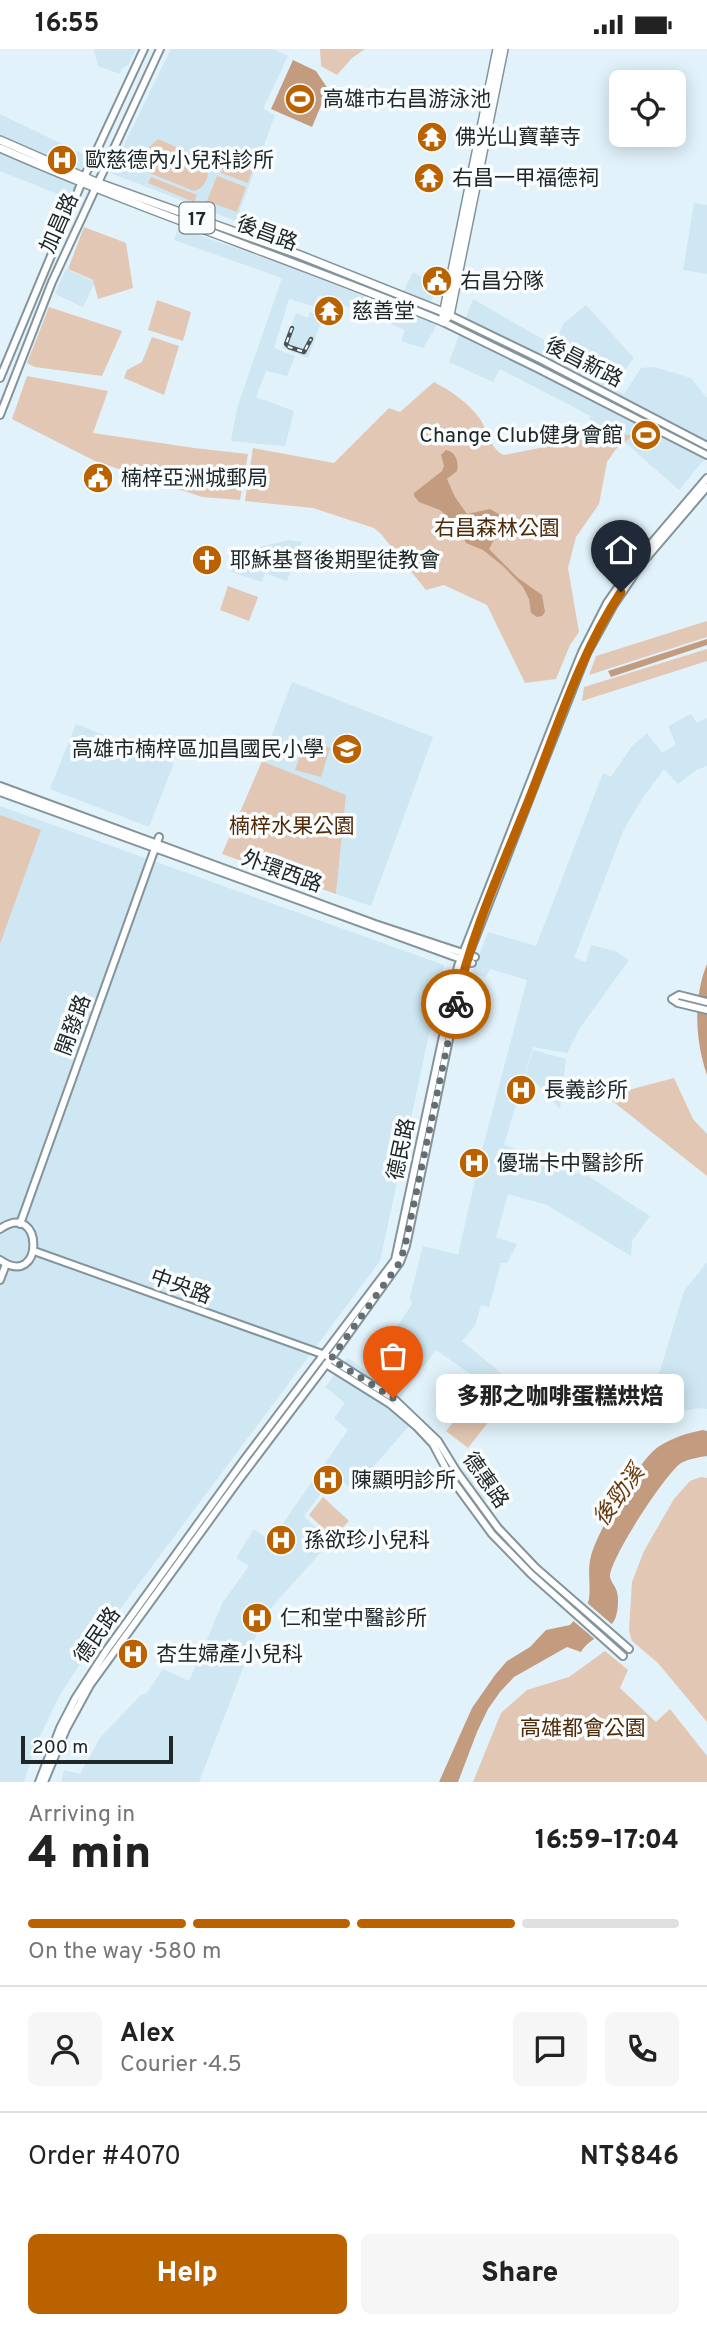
<!DOCTYPE html>
<html lang="en">
<head>
<meta charset="utf-8">
<style>
  body { margin:0; font-family:Overpass,"Noto Sans TC",sans-serif; background:#f6f6f6; color:#222; height:100vh; display:flex; flex-direction:column; font-size:26px; white-space:nowrap }
  * { box-sizing:border-box; margin:0 }
  p { font-size:23px; color:#767676 }
  .icon { flex:none; width:38px; height:38px; fill:none; stroke:currentColor; stroke-width:2; stroke-linecap:round; stroke-linejoin:round }
  .map { position:relative; height:1733px; overflow:hidden }
  .sheet { display:flex; flex-direction:column; background:#fff; flex:1 }
  .sheet>* { flex:none }
  .buttons { position:absolute; left:609px; top:21px; display:grid; gap:14px }
  .buttons a { display:grid; place-items:center; width:77px; height:77px; border-radius:10px; background:#fff; box-shadow:0 4px 18px #0003; font-size:35px }
  .scale { position:absolute; left:21px; bottom:18px; width:152px; box-sizing:border-box; padding-left:7px; border:4px solid #202729; border-top:0; font-size:19px; line-height:24px; white-space:nowrap; color:#202729; -webkit-text-stroke:5px #f9fdfe; paint-order:stroke }
  .pin { position:absolute; display:grid; place-items:center; width:60px; height:60px; color:#fff; margin:-72px -30px; border-radius:50% 50% 50% 0; rotate:-45deg; box-shadow:0 0 7px #0007 }
  .pin .icon { rotate:45deg }
  .courier { position:absolute; display:grid; place-items:center; width:70px; height:70px; margin:-35px; border:5px solid #bb6200; border-radius:50%; background:#fff; color:#222; box-shadow:0 2px 9px #0007 }
  .bubble { position:absolute; height:49px; border-radius:10px; background:#fff; box-shadow:0 4px 18px #0003; font-size:23px; font-weight:800; line-height:49px; text-align:center }
  .headline em { font-style:normal; font-weight:800 }
  .headline div { display:flex; flex-direction:column-reverse }
  .headline { display:flex; align-items:center; justify-content:space-between; height:119px; padding:0 28px }
  h1 { font-size:46px; font-weight:800; line-height:52px }
  .bar { display:grid; grid-template-columns:repeat(4,1fr); gap:10px 7px; align-content:center; height:84px; padding:0 28px }
  .bar i { height:9px; border-radius:5px; background:#e0e0e0 }
  .bar .active { background:#bb6200 }
  .bar p { grid-column:span 4 }
  .line { display:flex; align-items:center; gap:18px; padding:0 28px; border-top:2px solid #e0e0e0 }
  .line div { flex:1 }
  .round { display:grid; place-items:center; flex:none; width:74px; height:74px; border-radius:10px; background:#f6f6f6 }
  .button { display:flex; gap:14px; margin-top:auto; padding:14px 28px }
  .button a { flex:1; height:80px; border-radius:10px; background:#bb6200; color:#fff; font-size:28px; font-weight:800; line-height:80px; text-align:center }
  .button a+a { background:#f6f6f6; color:#222 }
  .status { display:flex; justify-content:space-between; align-items:center; height:49px; padding:0 35px; background:#fff; direction:ltr }
  .status svg { height:19px; fill:currentColor }
  .map>svg:first-child { display:block }
</style>
</head>
<body>
<div class="status"><b>16:55</b><svg viewBox="0 0 49 12"><path d="M0 12V9h3v3zM5 12V6h3v6zM10 12V3h3v9zM15 12V0h3v12zM26 1h20v11H26zM47 4h2v5h-2z"/></svg></div>
<div class="map">
<svg width="707" height="1733" viewBox="0 0 707 1733">
  <rect width="100%" height="100%" fill="#e1f2fa"/>
  <!-- built -->
  <path fill="#cee7f2" d="M94,0H136L128,16L122,19L120,25L98,17Z
    M171,0H273L288,7L263,60L275,66L236,172L110,124Z
    M0,65L87,107L70,150L0,122Z
    M694,154L707,156V225L683,221Z
    M178,179L296,220L395,260L413,223L439,238L426,260L441,269L423,299L401,292L405,281L319,246L313,257L289,250L274,299L295,307L287,327L266,322L256,348L294,362L285,397L231,392L237,359L282,229L174,191Z
    M66,220L95,233L83,258L55,245Z
    M473,250L553,296L564,274L586,256L634,309L611,339L624,345L641,319L654,318L691,329L707,349V407L679,441L611,381L589,371L591,367L500,320L493,333L449,313Z
    M310,263L323,268L308,309L283,299L296,264L308,269Z
    M290,491L302,493L287,532L265,524L262,533L231,523L238,508L259,498Z
    M292,633L433,688L371,857L336,845L346,746L262,712Z
    M691,665L697,674L707,669V717L696,721L678,735L664,720L642,750L624,780L574,909L586,913L591,896L615,902L629,911L580,979L567,1004L533,998L504,1096L554,1113L560,1121L587,1126L650,1167L632,1192L631,1207L547,1156L508,1145L496,1188L517,1195L507,1214H501L489,1258L481,1256L475,1277L462,1292L520,1340L510,1353L436,1301L391,1361L410,1376L353,1441L335,1426L304,1467L330,1493L263,1568L199,1733H61L64,1721L80,1725L100,1689L141,1646L147,1644L163,1620L189,1632L223,1553L249,1517L236,1509L254,1480L270,1493L348,1381L334,1369L345,1354L325,1338L348,1309L366,1322L400,1273L412,1255L410,1248L423,1197L458,1206L481,1105L527,931L490,920L486,928L472,924L488,883L536,897L603,724L611,728L632,697L647,684L662,704L676,696L668,677Z
    M76,675L174,714L149,778L50,740Z
    M0,757L444,916L380,1212L85,1607L60,1646L37,1693L24,1733H0Z
    M533,1001L566,1010L560,1060L537,1035L524,1031Z
    M707,1213V1360L698,1359L676,1364L652,1349L684,1242Z
    M479,1408L501,1437L484,1450L464,1423Z"/>
  <!-- green -->
  <path fill="#e2c7b4" d="M320,0H365L352,9L337,26L321,17Z
    M158,90L220,117L218,121L208,118C209,129 205,139 194,142L147,123L142,110L145,102Z
    M226,110L253,119L248,134L221,124Z
    M217,127L246,138L237,163L207,152Z
    M151,128L197,146L194,153L148,134Z
    M84,178L126,194L133,239L98,250L93,231L68,220Z
    M157,251L191,263L183,292L148,281Z
    M49,258L122,282L102,327L35,318L27,314Z
    M152,288L179,297L164,346L124,329L127,321L142,313Z
    M27,327L108,342L93,384L194,399L248,405L240,451L202,448L95,412L12,370Z
    M434,333C452,343 468,353 480,370C488,382 490,400 504,406L579,391L635,385L616,400L607,413L599,455L576,488L568,519L579,583L570,596L556,630L525,634L487,556L444,536L426,541L381,485L374,479L313,459L245,452L253,399L334,414L389,359L400,363Z
    M228,537L258,548L249,572L220,561Z
    M707,572V588L589,626L596,607Z
    M707,600V612L582,652L584,638Z
    M306,689L330,699L321,728L295,721Z
    M262,712L346,746L336,845L222,805Z
    M0,766L41,781L0,895Z
    M674,1029L693,1070L707,1085V1127L606,1047Z
    M475,1345L497,1362L468,1399L446,1382Z
    M701,1428L707,1429V1673L658,1614L632,1592L629,1582L632,1533L644,1502L674,1450L690,1432Z
    M323,1448L349,1472L333,1488L309,1466Z
    M605,1602L628,1621L620,1639L656,1673L670,1660L707,1707V1733H473L501,1664L527,1641L569,1628Z"/>
  <!-- water -->
  <path fill="#c39b7f" d="M293,11L316,22L328,40L312,78L271,60Z
    M446,401C456,403 459,413 457,422L447,430L455,448L467,465L490,460L500,466L504,473L489,500L518,529L542,546L545,563L542,567L537,568L531,564L529,550L523,538L503,517L483,501L466,494L457,476L440,461L419,453L414,447V444L442,422L444,417L441,406Z
    M707,590V596L611,628L608,622Z
    M707,915V1026C695,991 693,949 707,915Z
    M703,1381L707,1382V1407C698,1408 689,1410 681,1414C665,1425 609,1511 610,1528C611,1533 616,1538 617,1543C619,1551 618,1563 615,1570C607,1586 590,1588 581,1603L567,1598L514,1628L500,1643L488,1660L477,1683L458,1733H439L472,1659L495,1626L507,1612L530,1598L546,1581L570,1576C576,1569 587,1559 589,1550C591,1536 587,1521 591,1507C597,1483 638,1412 658,1398C672,1389 687,1384 703,1381Z"/>
  <!-- pier -->
  <path fill="#e1f2fa" d="M585,1552L614,1577L601,1590L597,1592L571,1570Z"/>
  <g fill="none" stroke-linecap="round" stroke-linejoin="round">
    <!-- secondary casing -->
    <g stroke="#84949b" stroke-width="10">
      <path id="secondary" d="M447,265L542,311L707,397
        M443,273L537,319L707,406
        M0,329L81,135L144,0
        M0,366L52,233L160,0
        M0,737L375,875L475,908
        M0,743L472,914
        M707,953L679,946L672,950L678,954L707,961
        M20,1175L159,788
        M0,1180C44,1149 45,1242 0,1211
        M34,1202L325,1306L393,1349L438,1392L457,1423L498,1479L536,1519L629,1600
        M0,1231L6,1215
        M326,1315L390,1355L417,1378L433,1395L451,1429L492,1485L531,1525L623,1607
        M39,1733L60,1679L75,1650L106,1602L244,1411L395,1211L458,917L559,660L582,603L607,554L638,510L707,429
        M44,1733L66,1680L90,1636L238,1432L331,1309L400,1213L406,1197L464,918L538,728L587,604L613,557L642,514L707,438"/>
    </g>
    <!-- primary casing -->
    <g stroke="#84949b" stroke-width="10">
      <path id="primary" d="M0,91L96,133L300,206L443,263
        M0,99C145,163 297,212 443,273
        M443,266L497,0
        M443,273L450,266L504,0"/>
    </g>
    <!-- secondary -->
    <use href="#secondary" stroke="#fff" stroke-width="6"/>
    <!-- primary -->
    <use href="#primary" stroke="#fff" stroke-width="7"/>
    <!-- rail casing -->
    <g stroke="#495255" stroke-width="4.5">
      <path id="rail" d="M292,279L286,295L289,298L304,303L311,290"/>
    </g>
    <!-- rail -->
    <use href="#rail" stroke="#f9fdfe" stroke-width="2" stroke-dasharray="5" stroke-linecap="butt"/>
  </g>
  <g fill="none" stroke-linecap="round" stroke-linejoin="round">
    <!-- done -->
    <path stroke="#646e72" stroke-width="7" stroke-dasharray="0 12.6" d="M393,1349L331,1310L400,1213L405,1197L456,955"/>
    <!-- route -->
    <path stroke="#bb6200" stroke-width="9" d="M456,955C471,885 501,820 528,753C556,683 579,606 621,543"/>
  </g>
  <!-- icons -->
  <defs>
    <g id="stadium-disc" transform="scale(1.575)"><circle r="9.5" fill="#bb6200" stroke="#f9fdfe"/><path d="M0-5a6.5 5 0 1 0 0 10a6.5 5 0 1 0 0-10ZM-3.5-1.8h7v3.6h-7Z" fill="#fff"/></g>
    <g id="temple-disc" transform="scale(1.575)"><circle r="9.5" fill="#bb6200" stroke="#f9fdfe"/><path d="M0-6L5-2H3V0L6.5 2.5H4V6H1.5V3h-3V6H-4V2.5H-6.5L-3 0V-2H-5Z" fill="#fff"/></g>
    <g id="hospital-disc" transform="scale(1.575)"><circle r="9.5" fill="#bb6200" stroke="#f9fdfe"/><path d="M-5-5h3v3.5h4V-5h3V5h-3V1.5h-4V5h-3Z" fill="#fff"/></g>
    <g id="civic-disc" transform="scale(1.575)"><circle r="9.5" fill="#bb6200" stroke="#f9fdfe"/><path d="M-.6-6.5H3V-4.5H.6V-3L4-1V1h2V6H-6V1h2V-1L-.6-3ZM-1.2 2.5V6h2.4V2.5Z" fill="#fff"/></g>
    <g id="church-disc" transform="scale(1.575)"><circle r="9.5" fill="#bb6200" stroke="#f9fdfe"/><path d="M-1.2-6h2.4v3.5h3.3v2.4h-3.3V6h-2.4V-.1h-3.3v-2.4h3.3Z" fill="#fff"/></g>
    <g id="school-disc" transform="scale(1.575)"><circle r="9.5" fill="#bb6200" stroke="#f9fdfe"/><path d="M0-5L7-2L0 1L-7-2ZM-4 1L0 2.5L4 1V4Q0 6-4 4Z" fill="#fff"/></g>
  </defs>
  <g fill-rule="evenodd">
    <use href="#stadium-disc" x="300" y="50"/>
    <use href="#temple-disc" x="432" y="88"/>
    <use href="#hospital-disc" x="62" y="111"/>
    <use href="#temple-disc" x="429" y="129"/>
    <use href="#civic-disc" x="437" y="232"/>
    <use href="#temple-disc" x="329" y="262"/>
    <use href="#stadium-disc" x="646" y="386"/>
    <use href="#civic-disc" x="98" y="429"/>
    <use href="#church-disc" x="207" y="511"/>
    <use href="#school-disc" x="347" y="700"/>
    <use href="#hospital-disc" x="521" y="1041"/>
    <use href="#hospital-disc" x="474" y="1114"/>
    <use href="#hospital-disc" x="328" y="1431"/>
    <use href="#hospital-disc" x="281" y="1491"/>
    <use href="#hospital-disc" x="257" y="1569"/>
    <use href="#hospital-disc" x="133" y="1605"/>
  </g>
  <g text-anchor="middle" stroke-width="7" stroke-linejoin="round" paint-order="stroke">
    <!-- shield labels -->
    <rect fill="#f9fdfe" stroke="#616769" stroke-width="2" x="179.5" y="153.5" width="35" height="31" rx="5"/>
    <g font-size="19" font-weight="bold" fill="#202729">
      <text x="197" y="176">17</text>
    </g>
    <!-- poi labels -->
    <g font-size="21" fill="#202729" stroke="#f9fdfe" text-anchor="start">
      <text x="323" y="57">高雄市右昌游泳池</text>
      <text x="455" y="95">佛光山寶華寺</text>
      <text x="85" y="118">歐慈德內小兒科診所</text>
      <text x="452" y="136">右昌一甲福德祠</text>
      <text x="460" y="239">右昌分隊</text>
      <text x="352" y="269">慈善堂</text>
      <text x="623" y="393" text-anchor="end">Change Club健身會館</text>
      <text x="121" y="436">楠梓亞洲城郵局</text>
      <text x="230" y="518">耶穌基督後期聖徒教會</text>
      <text x="324" y="707" text-anchor="end">高雄市楠梓區加昌國民小學</text>
      <text x="544" y="1048">長義診所</text>
      <text x="497" y="1121">優瑞卡中醫診所</text>
      <text x="351" y="1438">陳顯明診所</text>
      <text x="304" y="1498">孫欲珍小兒科</text>
      <text x="280" y="1576">仁和堂中醫診所</text>
      <text x="156" y="1612">杏生婦產小兒科</text>
    </g>
    <!-- street labels -->
    <g font-size="21" fill="#202729" stroke="#f9fdfe">
      <text transform="translate(59 174) rotate(-66)" y="7">加昌路</text>
      <text transform="translate(267 184) rotate(20)" y="7">後昌路</text>
      <text transform="translate(584 313) rotate(27)" y="7">後昌新路</text>
      <text transform="translate(282 822) rotate(20)" y="7">外環西路</text>
      <text transform="translate(73 976) rotate(-70)" y="7">開發路</text>
      <text transform="translate(401 1100) rotate(-78)" y="7">德民路</text>
      <text transform="translate(181 1237) rotate(20)" y="7">中央路</text>
      <text transform="translate(486 1431) rotate(55)" y="7">德惠路</text>
      <text transform="translate(97 1586) rotate(-55)" y="7">德民路</text>
    </g>
    <!-- park labels -->
    <g font-size="21" fill="#502906" stroke="#f9fdfe">
      <text x="497" y="486">右昌森林公園</text>
      <text x="292" y="784">楠梓水果公園</text>
      <text x="583" y="1686">高雄都會公園</text>
    </g>
    <!-- water labels -->
    <g font-size="23" font-style="italic" fill="#6c3909" stroke="#f9fdfe">
      <text transform="translate(618 1446) rotate(-54)" y="8">後勁溪</text>
    </g>
  </g>
</svg>
<div class="buttons">
<a><svg class="icon" aria-label="locate" viewBox="0 0 24 24"><circle cx="12" cy="12" r="6"/><path d="M12 2v4M12 18v4M2 12h4M18 12h4"/></svg></a>
</div>
<div class="scale">200 m</div>
<div class="pin" style="left:393px;top:1349px;background:#ea580c"><svg class="icon" aria-label="bag" viewBox="0 0 24 24"><path d="M5 8h14l-1 12H6zM9 8a3 3 0 0 1 6 0"/></svg></div>
<div class="pin" style="left:621px;top:543px;background:#1f2937"><svg class="icon" aria-label="home" viewBox="0 0 24 24"><path d="M3 11l9-7 9 7M6 9v11h12V9"/></svg></div>
<div class="courier" style="left:456px;top:955px"><svg class="icon" aria-label="bike" viewBox="0 0 24 24"><circle cx="6" cy="16" r="4"/><circle cx="18" cy="16" r="4"/><path d="M6 16l4-8h5l3 8M10 8l3 8H6M13 5h3"/></svg></div>
<div class="bubble" style="left:436px;top:1325px;width:248px">多那之咖啡蛋糕烘焙</div>
</div>
<section class="sheet">
<div class="headline"><div><h1>4 min</h1><p>Arriving in</p></div><em>16:59–17:04</em></div>
<div class="bar"><i class="active"></i><i class="active"></i><i class="active"></i><i></i><p>On the way · 580 m</p></div>
<div class="line" style="height:126px"><a class="round"><svg class="icon" aria-label="person" viewBox="0 0 24 24"><circle cx="12" cy="8" r="4"/><path d="M4 21q1-7 8-7t8 7"/></svg></a><div><b>Alex</b><p>Courier · 4.5</p></div><a class="round"><svg class="icon" aria-label="chat" viewBox="0 0 24 24"><path d="M4 5h16v11H9l-5 4z"/></svg></a><a class="round"><svg class="icon" aria-label="phone" viewBox="0 0 24 24"><path d="M5 4h4l2 5-3 2q2 4 5 5l2-3 5 2v4C11 20 4 13 5 4z"/></svg></a></div>
<div class="line" style="height:91px"><div>Order #4070</div><b>NT$846</b></div>
<div class="button"><a>Help</a><a>Share</a></div>
</section>
</body>
</html>
